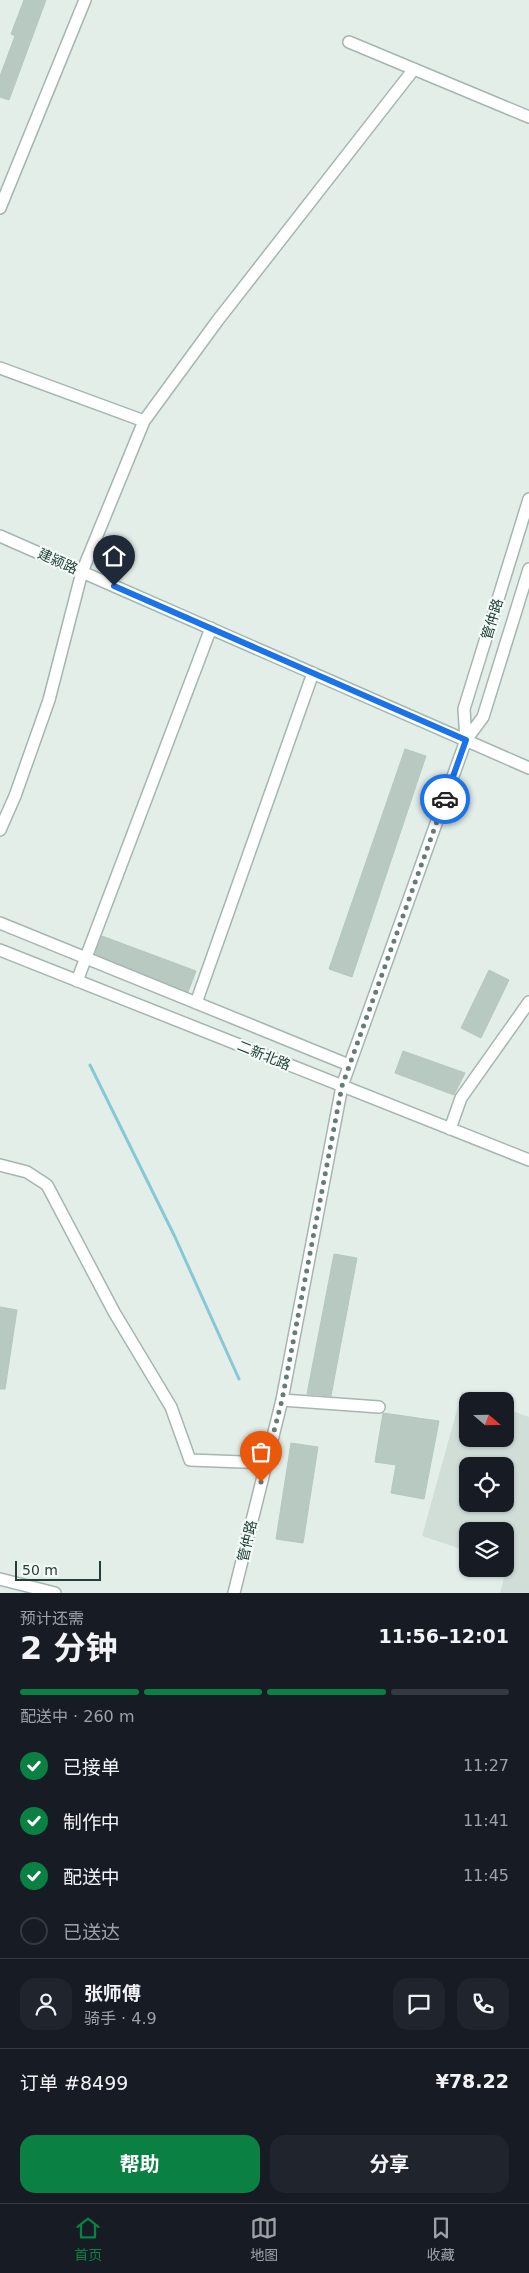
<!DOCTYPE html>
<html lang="zh">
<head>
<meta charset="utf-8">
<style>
  body { margin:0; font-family:"DejaVu Sans","Noto Sans SC",sans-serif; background:#20242c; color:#f1f3f6; height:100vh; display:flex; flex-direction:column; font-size:19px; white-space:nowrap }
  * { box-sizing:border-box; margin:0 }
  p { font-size:16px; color:#9ea1a6 }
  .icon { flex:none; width:28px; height:28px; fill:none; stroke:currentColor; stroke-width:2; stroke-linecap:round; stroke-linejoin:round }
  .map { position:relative; height:1593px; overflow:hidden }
  .details { display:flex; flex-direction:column; background:#171b24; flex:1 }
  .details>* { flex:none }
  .needle { width:32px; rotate:110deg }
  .buttons { position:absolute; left:459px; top:1392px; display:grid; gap:10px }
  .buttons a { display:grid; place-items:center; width:55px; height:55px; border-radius:10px; background:#171b24; box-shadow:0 1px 4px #0004; font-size:25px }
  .scale { position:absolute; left:15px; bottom:12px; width:86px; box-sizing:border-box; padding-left:5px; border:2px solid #214039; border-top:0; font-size:14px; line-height:18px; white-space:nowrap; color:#214039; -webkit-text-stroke:4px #f3faf7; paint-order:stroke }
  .pin { position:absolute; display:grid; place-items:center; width:42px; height:42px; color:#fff; margin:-51px -21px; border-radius:50% 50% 50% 0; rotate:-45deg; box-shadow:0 0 5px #0007 }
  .pin .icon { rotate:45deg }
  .courier { position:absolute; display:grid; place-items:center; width:50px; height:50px; margin:-25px; border:4px solid #1a73e8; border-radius:50%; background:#fff; color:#222; box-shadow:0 1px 6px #0007 }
  .summary em { font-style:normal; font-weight:700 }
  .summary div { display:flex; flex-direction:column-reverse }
  .summary { display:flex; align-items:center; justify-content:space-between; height:85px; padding:0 20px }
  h1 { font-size:32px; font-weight:700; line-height:38px }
  .bar { display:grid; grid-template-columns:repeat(4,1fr); gap:8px 5px; align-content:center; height:60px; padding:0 20px }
  .bar i { height:6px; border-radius:4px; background:#363941 }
  .bar .on { background:#0b8043 }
  .bar p { grid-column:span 4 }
  .line { display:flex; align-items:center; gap:12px; padding:0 20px; border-top:1px solid #363941 }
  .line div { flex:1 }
  .round { display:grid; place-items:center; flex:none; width:52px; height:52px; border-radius:15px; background:#20242c }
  ol { padding:0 20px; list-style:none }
  li { display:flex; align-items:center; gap:15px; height:55px }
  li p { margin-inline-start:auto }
  li .icon { padding:5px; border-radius:50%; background:#0b8043; color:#fff; stroke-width:4 }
  li:last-child { color:#9ea1a6 }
  li i { width:28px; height:28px; border:2px solid #363941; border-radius:50% }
  .button { display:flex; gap:10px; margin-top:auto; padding:10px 20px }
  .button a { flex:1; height:58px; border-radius:15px; background:#0b8043; color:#fff; font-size:20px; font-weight:700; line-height:58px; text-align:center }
  .button a+a { background:#20242c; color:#f1f3f6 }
  .menu { display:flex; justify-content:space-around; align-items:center; height:70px; border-top:1px solid #363941; background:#171b24; font-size:14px; color:#9ea1a6 }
  .menu a { display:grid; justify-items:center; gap:2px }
  .menu .on { color:#0b8043 }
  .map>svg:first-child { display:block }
</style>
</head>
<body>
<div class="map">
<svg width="529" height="1593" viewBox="0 0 529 1593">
  <rect width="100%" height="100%" fill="#e3eee9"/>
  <!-- built -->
  <path fill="#d1ded8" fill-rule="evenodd" d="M462,1392L486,1401H468V1439H505V1408L529,1417V1593H500L507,1566L505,1565V1531H468L467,1551L422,1536ZM468,1466H505V1504H468Z"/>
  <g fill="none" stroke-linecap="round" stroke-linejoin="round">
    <!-- stream -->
    <path stroke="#87c8d6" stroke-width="3" d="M90,1065L175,1237L239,1379"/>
  </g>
  <!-- building -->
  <path fill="#b8c9c2" stroke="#b4c8c0" d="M24,0H46L9,100L0,97V76L15,36L11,34Z
    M405,749L426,756L352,977L329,969Z
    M102,936L196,971L188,992L95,954Z
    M489,970L509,980L481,1038L461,1028Z
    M403,1051L465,1073L454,1095L395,1073Z
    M334,1254L357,1258L331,1396L307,1394Z
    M0,1307L17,1310L5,1389H0Z
    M383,1413L439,1421L424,1499L391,1493L396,1465L375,1462Z
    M291,1443L318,1447L303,1543L276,1539Z"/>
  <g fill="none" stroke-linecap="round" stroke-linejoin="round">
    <!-- minor casing -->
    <g stroke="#a5b6b1" stroke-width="14">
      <path id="minor" d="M349,42L529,117
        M0,208L85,0
        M0,368L144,421
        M529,499L464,709L466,740L483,717L529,569
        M0,536L529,768
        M0,830L15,796L49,700L82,572L144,421L218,320L414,69
        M0,923L349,1065
        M0,950L529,1160
        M77,981L211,628
        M196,1003L313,673
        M450,1129L461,1098L529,1002
        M0,1165L27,1172L47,1185L114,1312L171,1407L190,1460L266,1463
        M282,1400L379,1407
        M0,1579L55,1593
        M234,1593L282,1400L342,1086L466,740"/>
    </g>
    <!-- minor -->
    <use href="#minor" stroke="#fff" stroke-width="11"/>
  </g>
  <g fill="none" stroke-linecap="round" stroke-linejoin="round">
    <!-- done -->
    <path stroke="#657d77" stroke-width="5" stroke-dasharray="0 9" d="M261,1482L282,1400L342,1086L445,799"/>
    <!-- route -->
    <path stroke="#1a73e8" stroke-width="6" d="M114,586L466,740L445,799"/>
  </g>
  <g text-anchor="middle" stroke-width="4.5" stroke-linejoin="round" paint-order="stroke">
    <!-- street labels -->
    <g font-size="14" fill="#214039" stroke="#f3faf7">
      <text transform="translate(58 561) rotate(24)" y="5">建颍路</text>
      <text transform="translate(492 619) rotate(-73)" y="5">管仲路</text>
      <text transform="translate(264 1055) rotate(22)" y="5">二新北路</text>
      <text transform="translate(247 1541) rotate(-77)" y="5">管仲路</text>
    </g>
  </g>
</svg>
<div class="buttons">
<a><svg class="needle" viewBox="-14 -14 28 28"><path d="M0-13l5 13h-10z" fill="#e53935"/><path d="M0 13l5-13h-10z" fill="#9ea1a6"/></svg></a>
<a><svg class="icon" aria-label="locate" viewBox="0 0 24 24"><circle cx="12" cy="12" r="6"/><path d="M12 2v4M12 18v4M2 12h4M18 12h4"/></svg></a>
<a><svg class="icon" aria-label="layers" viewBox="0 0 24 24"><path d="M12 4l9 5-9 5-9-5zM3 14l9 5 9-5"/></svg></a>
</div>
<div class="scale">50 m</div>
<div class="pin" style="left:261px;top:1482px;background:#ea580c"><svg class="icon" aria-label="bag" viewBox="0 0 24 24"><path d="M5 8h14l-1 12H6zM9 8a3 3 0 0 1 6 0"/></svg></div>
<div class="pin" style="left:114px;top:586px;background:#1f2937"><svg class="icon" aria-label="home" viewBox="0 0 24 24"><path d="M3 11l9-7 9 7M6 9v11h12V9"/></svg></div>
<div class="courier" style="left:445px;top:799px"><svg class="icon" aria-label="car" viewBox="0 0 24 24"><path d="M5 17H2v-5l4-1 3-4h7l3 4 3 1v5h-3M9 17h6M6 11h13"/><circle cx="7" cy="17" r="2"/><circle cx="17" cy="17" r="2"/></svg></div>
</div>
<section class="details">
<div class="summary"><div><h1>2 分钟</h1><p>预计还需</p></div><em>11:56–12:01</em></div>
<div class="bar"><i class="on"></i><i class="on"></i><i class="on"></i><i></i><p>配送中 · 260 m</p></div>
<ol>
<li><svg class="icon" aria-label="check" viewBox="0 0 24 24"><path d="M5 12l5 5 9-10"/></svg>已接单<p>11:27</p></li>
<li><svg class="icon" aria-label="check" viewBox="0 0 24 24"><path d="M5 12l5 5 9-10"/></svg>制作中<p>11:41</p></li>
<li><svg class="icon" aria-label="check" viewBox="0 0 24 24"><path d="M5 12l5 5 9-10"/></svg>配送中<p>11:45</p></li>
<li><i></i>已送达</li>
</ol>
<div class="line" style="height:90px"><a class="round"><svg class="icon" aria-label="person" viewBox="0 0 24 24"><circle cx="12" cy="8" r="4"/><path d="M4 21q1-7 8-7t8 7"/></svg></a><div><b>张师傅</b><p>骑手 · 4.9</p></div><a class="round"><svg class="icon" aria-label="chat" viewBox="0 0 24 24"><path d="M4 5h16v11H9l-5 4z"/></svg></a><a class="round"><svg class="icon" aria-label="phone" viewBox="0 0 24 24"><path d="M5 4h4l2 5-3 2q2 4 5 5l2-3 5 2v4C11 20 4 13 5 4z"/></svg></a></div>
<div class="line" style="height:65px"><div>订单 #8499</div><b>¥78.22</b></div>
<div class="button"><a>帮助</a><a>分享</a></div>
</section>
<nav class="menu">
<a class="on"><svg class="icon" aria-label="home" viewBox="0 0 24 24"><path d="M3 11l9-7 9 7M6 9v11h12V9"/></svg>首页</a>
<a><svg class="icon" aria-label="map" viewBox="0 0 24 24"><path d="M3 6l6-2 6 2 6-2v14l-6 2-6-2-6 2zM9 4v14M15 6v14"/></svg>地图</a>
<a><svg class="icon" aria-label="saved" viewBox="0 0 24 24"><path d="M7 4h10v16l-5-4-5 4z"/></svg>收藏</a>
</nav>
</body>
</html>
